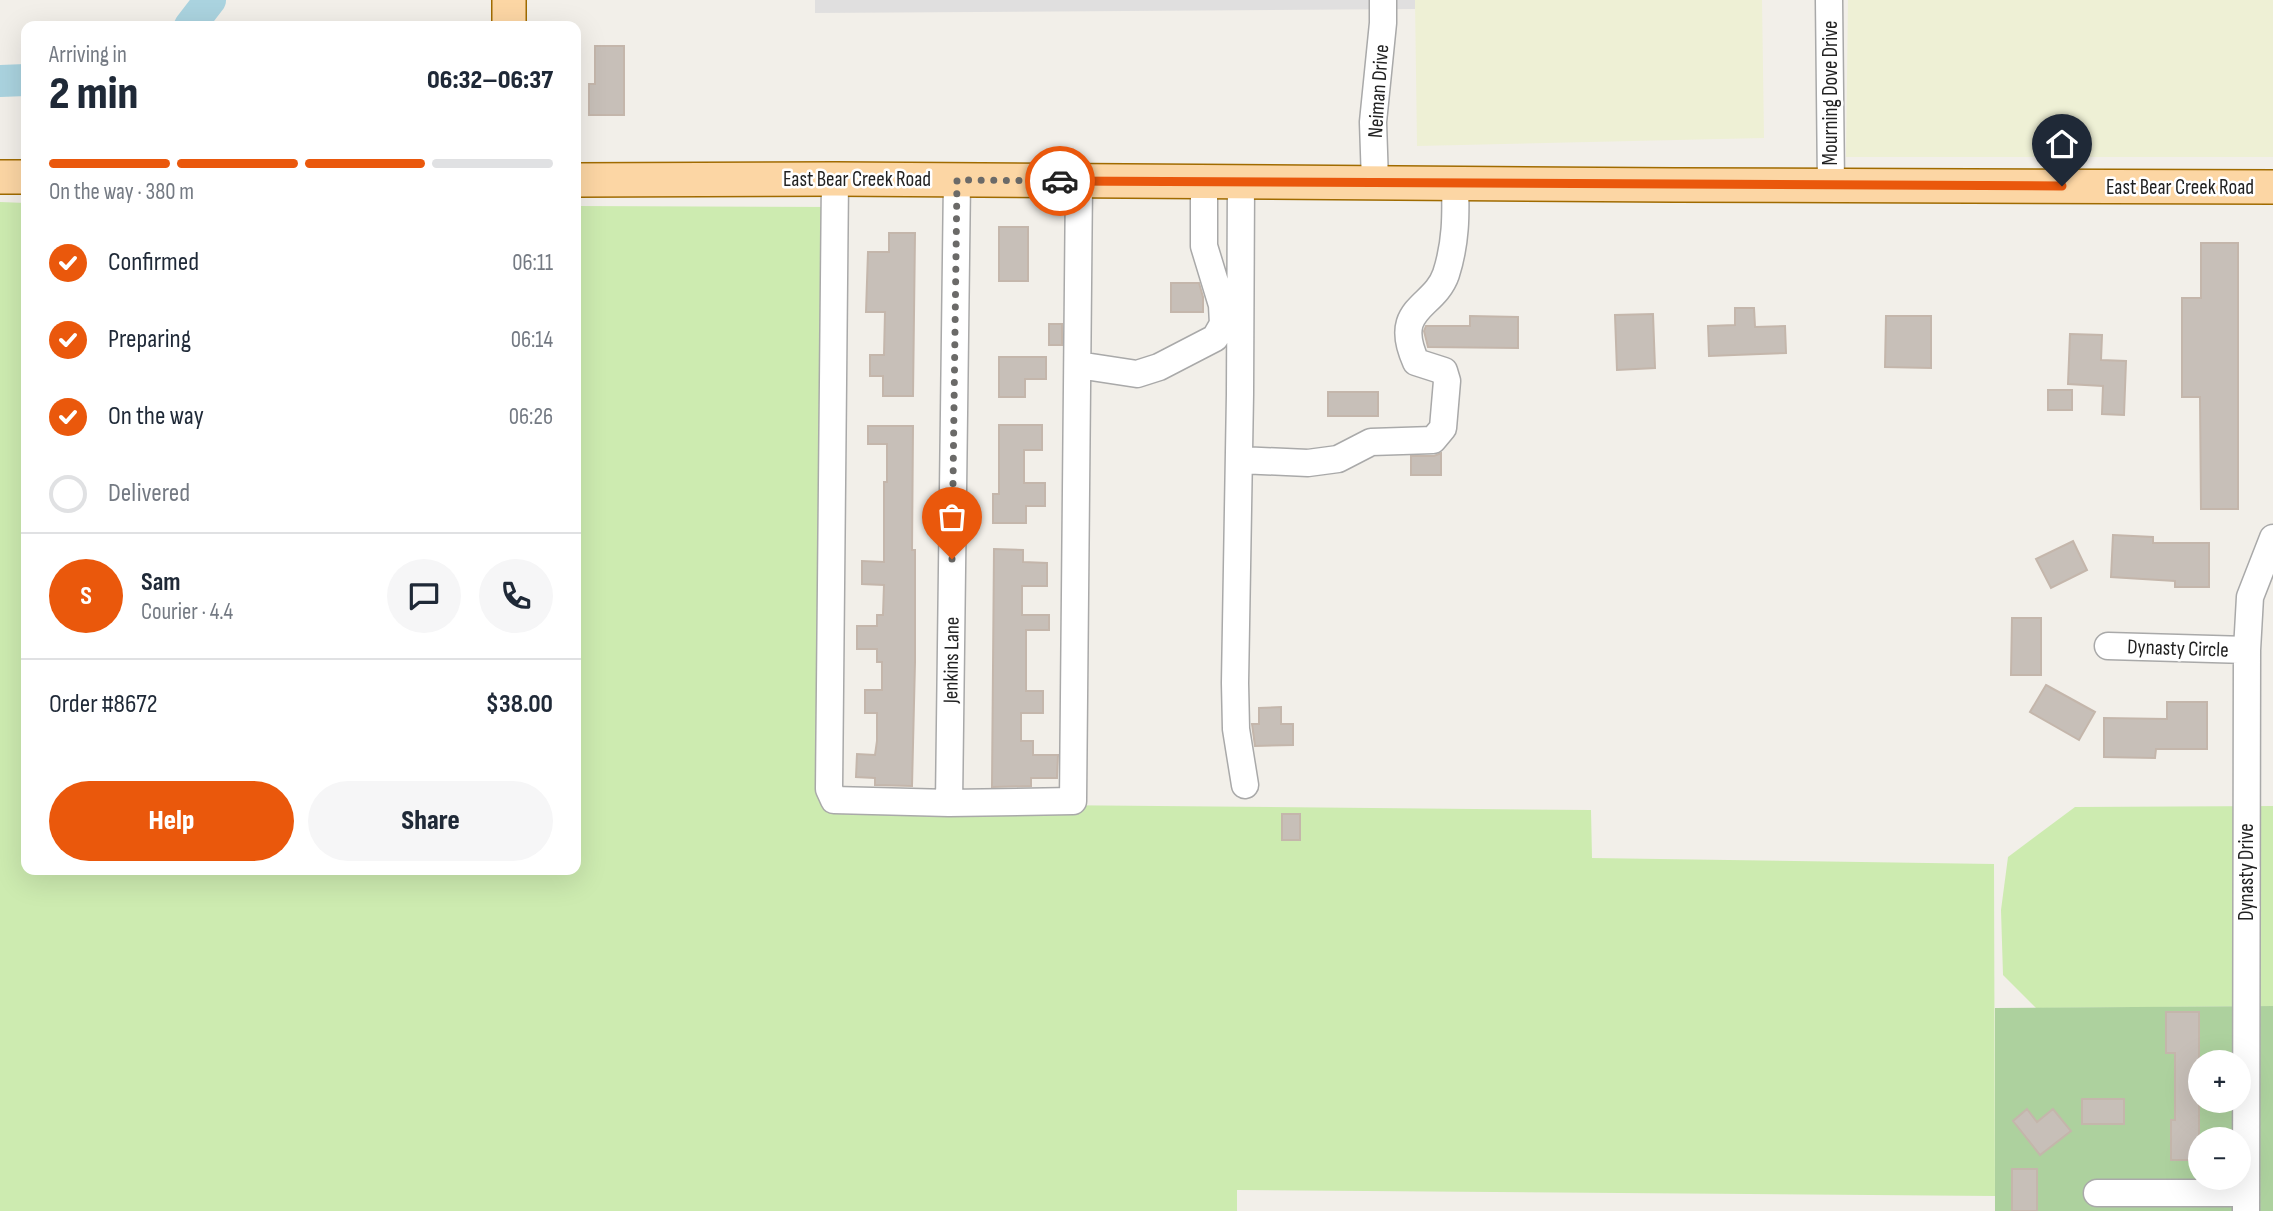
<!DOCTYPE html>
<html lang="en">
<head>
<meta charset="utf-8">
<style>
  body { margin:0; font-family:"Sofia Sans Condensed",sans-serif; background:#f6f6f7; color:#1f2937; height:100vh; display:flex; flex-direction:column; font-size:26px; white-space:nowrap }
  * { box-sizing:border-box; margin:0 }
  p { font-size:23px; color:#747a83 }
  .icon { flex:none; width:38px; height:38px; fill:none; stroke:currentColor; stroke-width:2; stroke-linecap:round; stroke-linejoin:round }
  .map { position:relative; flex:1; overflow:hidden }
  .details { position:absolute; left:21px; top:21px; width:560px; height:854px; display:flex; flex-direction:column; background:#fff; border-radius:14px; box-shadow:0 7px 28px #0002 }
  .details>* { flex:none }
  .buttons { position:absolute; left:2188px; top:1050px; display:grid; gap:14px }
  .buttons a { display:grid; place-items:center; width:63px; height:63px; border-radius:50%; background:#fff; box-shadow:0 7px 28px #0002; font-size:35px }
  .pin { position:absolute; display:grid; place-items:center; width:60px; height:60px; color:#fff; margin:-72px -30px; border-radius:50% 50% 50% 0; rotate:-45deg; box-shadow:0 0 7px #0007 }
  .pin .icon { rotate:45deg }
  .courier { position:absolute; display:grid; place-items:center; width:70px; height:70px; margin:-35px; border:5px solid #ea580c; border-radius:50%; background:#fff; color:#222; box-shadow:0 2px 9px #0007 }
  .overview em { font-style:normal; font-weight:800 }
  .overview div { display:flex; flex-direction:column-reverse }
  .overview { display:flex; align-items:center; justify-content:space-between; height:119px; padding:0 28px }
  h1 { font-size:46px; font-weight:800; line-height:52px }
  .bar { display:grid; grid-template-columns:repeat(4,1fr); gap:10px 7px; align-content:center; height:84px; padding:0 28px }
  .bar i { height:9px; border-radius:5px; background:#e0e1e3 }
  .bar .active { background:#ea580c }
  .bar p { grid-column:span 4 }
  .line { display:flex; align-items:center; gap:18px; padding:0 28px; border-top:2px solid #e0e1e3 }
  .line div { flex:1 }
  .round { display:grid; place-items:center; flex:none; width:74px; height:74px; border-radius:37px; background:#f6f6f7 }
  ol { padding:0 28px; list-style:none }
  li { display:flex; align-items:center; gap:21px; height:77px }
  li p { margin-inline-start:auto }
  li .icon { padding:7px; border-radius:50%; background:#ea580c; color:#fff; stroke-width:4 }
  li:last-child { color:#747a83 }
  li i { width:38px; height:38px; border:4px solid #e0e1e3; border-radius:50% }
  .action { display:flex; gap:14px; margin-top:auto; padding:14px 28px }
  .action a { flex:1; height:80px; border-radius:42px; background:#ea580c; color:#fff; font-size:28px; font-weight:800; line-height:80px; text-align:center }
  .action a+a { background:#f6f6f7; color:#1f2937 }
  .map>svg:first-child { display:block }
</style>
</head>
<body>
<div class="map">
<svg width="2273" height="1211" viewBox="0 0 2273 1211">
  <rect width="100%" height="100%" fill="#f2efe9"/>
  <!-- residential -->
  <path fill="#e0dfdf" d="M815,0H1415V9L815,13Z"/>
  <!-- farmland -->
  <path fill="#eef0d5" d="M1415,0H1762L1764,138L1417,146Z
    M1848,0H2273V157H1846Z"/>
  <!-- grass -->
  <path fill="#cdebb0" d="M0,202L26,203V870H576V206L835,207L827,803L1591,810L1592,858L1994,864L1995,1196L1237,1190V1211H0Z
    M2273,806V1006L2036,1008L2003,975L2001,910L2008,857L2075,807Z"/>
  <!-- forest -->
  <path fill="#add19e" fill-rule="evenodd" d="M2273,1006V1211H1995V1008ZM2200,1062H2238V1101H2200ZM2200,1139H2238V1178H2200Z"/>
  <g fill="none" stroke-linecap="round" stroke-linejoin="round">
    <!-- river -->
    <path stroke="#aad3df" stroke-width="32" d="M190,26L210,0
      M0,81L26,80"/>
  </g>
  <!-- building -->
  <path fill="#c7bfb8" stroke="#c4b6ab" stroke-width="2" d="M595,46H624V115H589V84H595Z
    M999,227H1028V281H999Z
    M889,233H915L913,396H883V376H870V355H884L885,312H866L868,252H889Z
    M2201,243H2238V509H2201L2200,397H2182V298H2201Z
    M1171,283H1199L1203,297V312H1171Z
    M1735,308H1754L1755,327L1785,326L1786,353L1709,356L1708,326L1735,325Z
    M1653,314L1655,368L1617,370L1615,315Z
    M1470,316L1518,317V348L1428,347L1424,331L1426,326H1470Z
    M1886,316H1931V368L1885,367Z
    M1049,324H1062V345H1049Z
    M2070,334L2102,335L2101,360L2126,361L2124,415L2102,414L2103,386L2068,384Z
    M999,357H1046V379H1025V397H999Z
    M2048,390H2072V410H2048Z
    M1328,392H1378V416H1328Z
    M999,425H1042V450H1024V483H1045V506H1026V523H993V494H999Z
    M868,426H913L912,550H915V662L912,786L875,785V778L856,777L857,754L875,755L877,741V713H865V690H882V662H877V649H857V626H877V615H883L884,585L862,584V561L884,562V482H887V444H868Z
    M1441,453V475H1411V456H1434Z
    M2113,535L2153,537V543H2209V587H2175V581L2111,577Z
    M2073,541L2087,570L2051,588L2036,559Z
    M994,549L1023,550V562L1047,563V586H1022V615H1049V630H1026V691H1043V713H1021V741H1033V755H1058L1057,778H1031V786L992,787Z
    M2012,618H2041V675H2011Z
    M2046,685L2095,712L2079,740L2030,712Z
    M2167,702H2207V749H2156L2155,758L2104,757V718L2167,719Z
    M1281,707V724H1293V745L1255,746L1252,724H1259V708Z
    M1282,814H1300V840H1282Z
    M2166,1012H2199V1160H2171V1120H2175V1053H2166Z
    M2082,1099H2124V1124H2082Z
    M2027,1109L2037,1122L2053,1109L2071,1131L2040,1155L2013,1121Z
    M2012,1169H2037V1211H2012Z"/>
  <g fill="none" stroke-linecap="round" stroke-linejoin="round">
    <!-- minor casing -->
    <g stroke="#a9a9a9" stroke-width="29">
      <path id="minor" d="M1829,0L1831,185
        M835,179L829,789L834,800L949,803L1073,801L1079,181
        M1241,182L1240,394L1235,683L1236,729L1245,785
        M1375,182L1373,122L1383,23V0
        M1078,365L1137,374L1159,367L1215,338L1223,324L1222,305L1204,246V182
        M1239,460L1308,463L1338,459L1371,442L1433,440L1443,428L1447,381L1444,371L1416,362C1391,307 1434,309 1446,274C1456,243 1456,215 1455,183
        M2108,646L2247,650
        M949,803L957,180
        M2097,1193H2246
        M2246,1211L2247,650L2250,597L2273,538"/>
    </g>
    <!-- major casing -->
    <g stroke="#a06b00" stroke-width="36">
      <path id="major" d="M509,0V26
        M0,177H26
        M576,180L835,179L1675,185L2273,187"/>
    </g>
    <!-- minor -->
    <use href="#minor" stroke="#fff" stroke-width="26"/>
    <!-- major -->
    <use href="#major" stroke="#fcd6a4" stroke-width="33"/>
  </g>
  <g fill="none" stroke-linecap="round" stroke-linejoin="round">
    <!-- done -->
    <path stroke="#6b6a68" stroke-width="7" stroke-dasharray="0 12.6" d="M952,559L957,180L1060,181"/>
    <!-- route -->
    <path stroke="#ea580c" stroke-width="9" d="M1060,181L2062,186"/>
  </g>
  <g text-anchor="middle" stroke-width="5" stroke-linejoin="round" paint-order="stroke">
    <!-- street labels -->
    <g font-size="21" fill="#222" stroke="#fff">
      <text transform="translate(1378 91) rotate(-86)" y="7">Neiman Drive</text>
      <text transform="translate(1830 93) rotate(-90)" y="7">Mourning Dove Drive</text>
      <text x="857" y="186">East Bear Creek Road</text>
      <text x="2180" y="194">East Bear Creek Road</text>
      <text transform="translate(2178 648) rotate(2)" y="7">Dynasty Circle</text>
      <text transform="translate(951 660) rotate(-89)" y="7">Jenkins Lane</text>
      <text transform="translate(2246 872) rotate(-90)" y="7">Dynasty Drive</text>
    </g>
  </g>
</svg>
<div class="buttons">
<a>+</a>
<a>−</a>
</div>
<div class="pin" style="left:952px;top:559px;background:#ea580c"><svg class="icon" aria-label="bag" viewBox="0 0 24 24"><path d="M5 8h14l-1 12H6zM9 8a3 3 0 0 1 6 0"/></svg></div>
<div class="pin" style="left:2062px;top:186px;background:#1f2937"><svg class="icon" aria-label="home" viewBox="0 0 24 24"><path d="M3 11l9-7 9 7M6 9v11h12V9"/></svg></div>
<div class="courier" style="left:1060px;top:181px"><svg class="icon" aria-label="car" viewBox="0 0 24 24"><path d="M5 17H2v-5l4-1 3-4h7l3 4 3 1v5h-3M9 17h6M6 11h13"/><circle cx="7" cy="17" r="2"/><circle cx="17" cy="17" r="2"/></svg></div>
<section class="details">
<div class="overview"><div><h1>2 min</h1><p>Arriving in</p></div><em>06:32–06:37</em></div>
<div class="bar"><i class="active"></i><i class="active"></i><i class="active"></i><i></i><p>On the way · 380 m</p></div>
<ol>
<li><svg class="icon" aria-label="check" viewBox="0 0 24 24"><path d="M5 12l5 5 9-10"/></svg>Confirmed<p>06:11</p></li>
<li><svg class="icon" aria-label="check" viewBox="0 0 24 24"><path d="M5 12l5 5 9-10"/></svg>Preparing<p>06:14</p></li>
<li><svg class="icon" aria-label="check" viewBox="0 0 24 24"><path d="M5 12l5 5 9-10"/></svg>On the way<p>06:26</p></li>
<li><i></i>Delivered</li>
</ol>
<div class="line" style="height:126px"><b class="round" style="background:#ea580c;color:#fff">S</b><div><b>Sam</b><p>Courier · 4.4</p></div><a class="round"><svg class="icon" aria-label="chat" viewBox="0 0 24 24"><path d="M4 5h16v11H9l-5 4z"/></svg></a><a class="round"><svg class="icon" aria-label="phone" viewBox="0 0 24 24"><path d="M5 4h4l2 5-3 2q2 4 5 5l2-3 5 2v4C11 20 4 13 5 4z"/></svg></a></div>
<div class="line" style="height:91px"><div>Order #8672</div><b>$38.00</b></div>
<div class="action"><a>Help</a><a>Share</a></div>
</section>
</div>
</body>
</html>
